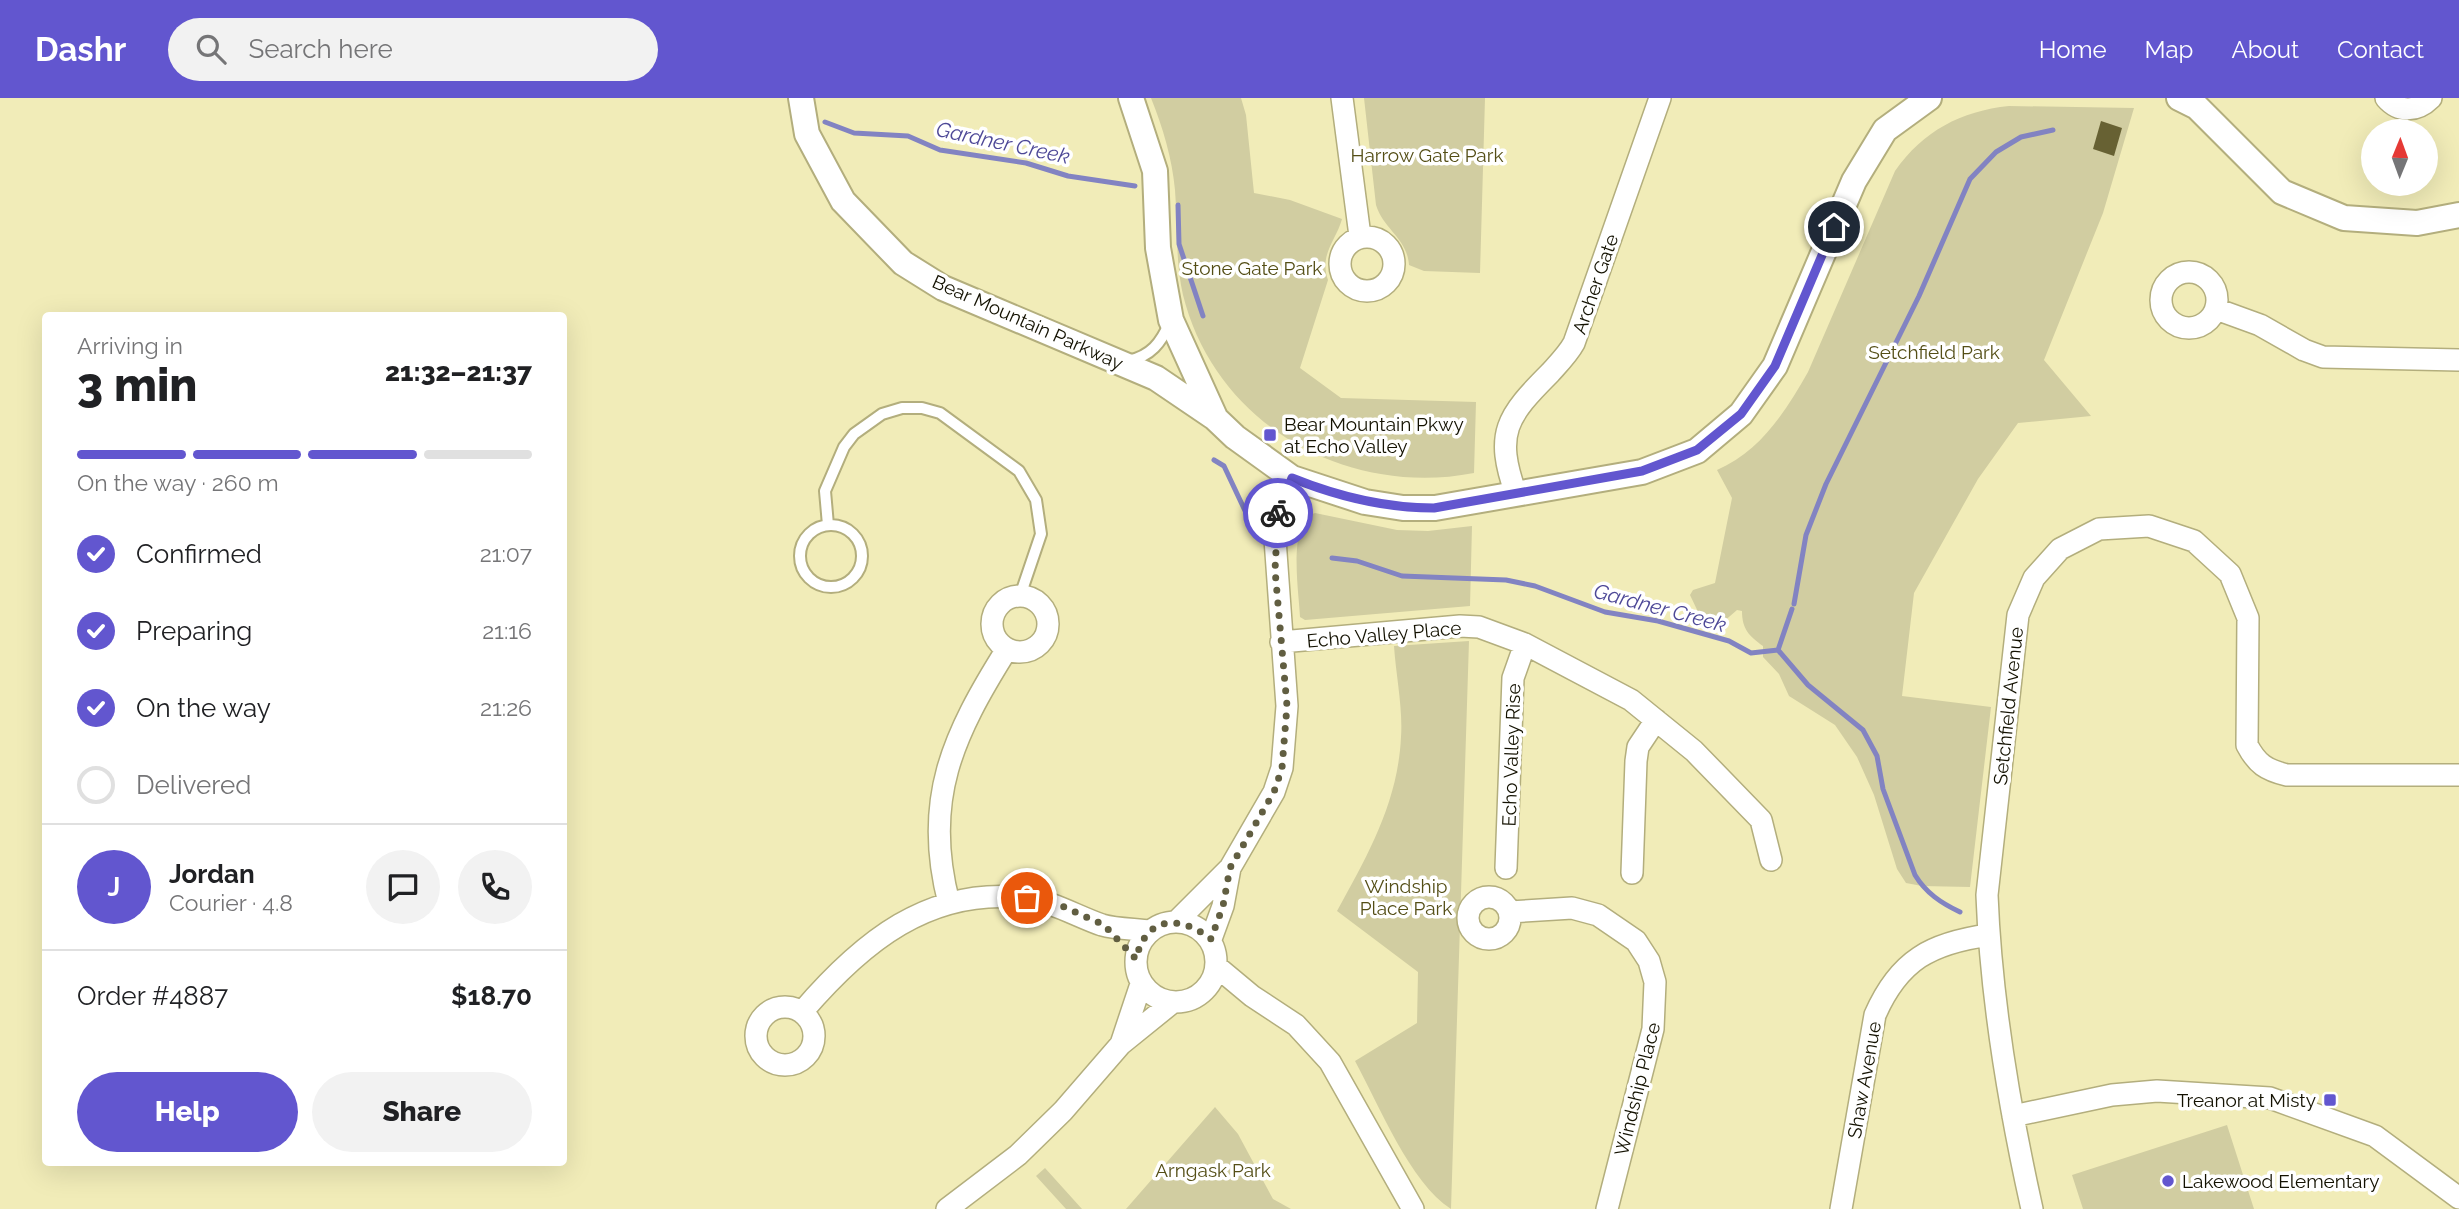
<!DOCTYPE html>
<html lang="en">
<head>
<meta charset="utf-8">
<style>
  body { margin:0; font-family:Raleway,sans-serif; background:#f2f2f2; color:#202124; height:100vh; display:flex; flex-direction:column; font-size:26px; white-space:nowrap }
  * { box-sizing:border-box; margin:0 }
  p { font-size:23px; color:#757577 }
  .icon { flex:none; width:38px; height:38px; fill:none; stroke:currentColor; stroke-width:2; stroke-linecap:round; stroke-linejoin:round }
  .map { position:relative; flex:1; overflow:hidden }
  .sheet { position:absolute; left:42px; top:214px; width:525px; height:854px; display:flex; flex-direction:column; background:#fff; border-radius:7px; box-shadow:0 7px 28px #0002 }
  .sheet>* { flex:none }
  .needle { width:46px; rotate:1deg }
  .controls { position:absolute; left:2361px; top:21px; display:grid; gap:14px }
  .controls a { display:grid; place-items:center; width:77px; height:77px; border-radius:50%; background:#fff; box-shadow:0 7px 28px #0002; font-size:35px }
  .pin { position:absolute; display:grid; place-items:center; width:60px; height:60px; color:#fff; margin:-30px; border:4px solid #fff; border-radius:50%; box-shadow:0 2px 7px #0007 }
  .courier { position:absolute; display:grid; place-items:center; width:70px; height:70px; margin:-35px; border:5px solid #6256cf; border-radius:50%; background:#fff; color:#222; box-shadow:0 2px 9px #0007 }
  .overview em { font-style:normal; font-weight:800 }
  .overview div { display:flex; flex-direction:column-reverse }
  .overview { display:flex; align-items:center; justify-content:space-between; height:119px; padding:0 35px }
  h1 { font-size:46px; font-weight:800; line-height:52px }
  .bar { display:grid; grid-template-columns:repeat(4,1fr); gap:10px 7px; align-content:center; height:84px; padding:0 35px }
  .bar i { height:9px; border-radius:5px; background:#e0e0e0 }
  .bar .active { background:#6256cf }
  .bar p { grid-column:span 4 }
  .line { display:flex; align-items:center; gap:18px; padding:0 35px; border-top:2px solid #e0e0e0 }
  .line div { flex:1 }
  .round { display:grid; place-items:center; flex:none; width:74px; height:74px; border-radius:37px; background:#f2f2f2 }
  ol { padding:0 35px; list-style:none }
  li { display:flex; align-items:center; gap:21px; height:77px }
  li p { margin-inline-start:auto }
  li .icon { padding:7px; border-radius:50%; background:#6256cf; color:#fff; stroke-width:4 }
  li:last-child { color:#757577 }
  li i { width:38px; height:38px; border:4px solid #e0e0e0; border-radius:50% }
  .button { display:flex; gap:14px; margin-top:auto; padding:14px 35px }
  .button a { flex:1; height:80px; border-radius:42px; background:#6256cf; color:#fff; font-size:28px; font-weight:800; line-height:80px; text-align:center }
  .button a+a { background:#f2f2f2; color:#202124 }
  header { display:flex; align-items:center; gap:42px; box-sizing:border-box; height:98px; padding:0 35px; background:#6256cf; color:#fff }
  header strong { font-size:33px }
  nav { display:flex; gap:38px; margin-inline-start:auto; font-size:24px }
  .search { width:490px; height:63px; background:#f2f2f2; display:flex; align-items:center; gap:18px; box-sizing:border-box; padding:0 24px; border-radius:38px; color:#757577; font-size:26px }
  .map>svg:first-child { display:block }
</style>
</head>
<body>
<header>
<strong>Dashr</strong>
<div class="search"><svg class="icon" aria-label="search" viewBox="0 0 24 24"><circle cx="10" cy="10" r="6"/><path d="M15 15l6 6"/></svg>Search here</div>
<nav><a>Home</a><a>Map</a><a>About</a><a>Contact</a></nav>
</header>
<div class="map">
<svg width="2459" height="1111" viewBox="0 0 2459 1111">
  <rect width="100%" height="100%" fill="#f1ecb8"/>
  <!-- green -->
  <path fill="#d1cda1" d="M1151,0H1241L1246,17L1254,95L1290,102L1342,121C1336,143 1319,156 1328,182L1300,270L1341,300L1476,304L1474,375C1346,400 1215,326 1183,197C1175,162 1178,128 1175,92C1172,60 1163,30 1151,0Z
    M1364,0H1485L1480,175L1424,173L1409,167C1407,140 1384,132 1376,107Z
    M2009,8L2134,10L2103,115L2044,262L2091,318L2018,325L1978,381L1914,495L1902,598L1991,609L1970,789L1922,788L1906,785L1897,771L1874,697L1857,659L1835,627L1789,598L1779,576L1763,559V548C1749,538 1742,531 1742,513L1737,512L1722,525L1713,527L1700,518L1690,497L1693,492L1715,485L1732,400L1717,372C1760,354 1786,313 1808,274L1895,73C1923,33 1961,13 2009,8Z
    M1315,415L1397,432L1428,433L1472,428L1470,508L1305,522L1300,519C1299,494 1287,423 1315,415Z
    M1469,543L1451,1111C1410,1085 1379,1007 1355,963L1417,925L1418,874L1337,813C1368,757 1398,704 1401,639C1403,610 1396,578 1394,548Z
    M1215,1009L1238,1036L1273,1101L1291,1111H1126Z
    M2227,1027L2254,1111H2083L2072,1077Z
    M1045,1070L1082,1111H1066L1036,1078Z"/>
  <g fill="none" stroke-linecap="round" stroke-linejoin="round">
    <!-- stream -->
    <path stroke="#8283c2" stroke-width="5" d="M825,24L854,35L908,38L940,52L1026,65L1068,78L1135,88
      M1178,107L1179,146L1203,218
      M1214,362L1224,368L1248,419
      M1332,460L1357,463L1402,478L1506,482L1535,488L1605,514L1658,523L1729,543L1751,555L1778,552L1808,587L1863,632L1877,658L1883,691L1915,777C1926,795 1941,805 1960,814
      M1794,506L1806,437L1826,386L1919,198L1970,81L1996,54L2021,39L2053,32
      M1778,552L1792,511"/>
  </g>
  <!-- building -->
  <path fill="#676133" d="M2101,23L2122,30L2114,58L2093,51Z"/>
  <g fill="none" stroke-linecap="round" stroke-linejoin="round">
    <!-- service casing -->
    <g stroke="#b3ae7d" stroke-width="14">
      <path id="service" d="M1128,263C1151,258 1161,245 1170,224
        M800 458a31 31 0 1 1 62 0a31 31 0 1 1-62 0Z
        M828,427L825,393L844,349L854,336L882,316L902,310H922L940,315L1019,373L1036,402L1041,436L1020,498"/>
    </g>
    <!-- minor casing -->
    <g stroke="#b3ae7d" stroke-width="24">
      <path id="minor" d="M1342,0L1360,138
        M2386,0C2399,15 2417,14 2431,0
        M1340 166a27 27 0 1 1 54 0a27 27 0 1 1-54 0Z
        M2161 202a28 28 0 1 1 56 0a28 28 0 1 1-56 0Z
        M2216,211L2260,227L2304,252L2323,259L2459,262
        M1516,396C1494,335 1507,318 1550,275C1559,265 1568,256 1574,245L1660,0
        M992 526a28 28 0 1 1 56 0a28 28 0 1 1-56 0Z
        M1281,544L1460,528L1479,529L1525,546L1631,602L1694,653L1761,722L1771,762
        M1506,770L1513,580L1525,546
        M1632,775L1636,663L1638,649L1656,622
        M1468 820a21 21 0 1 1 42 0a21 21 0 1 1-42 0Z
        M949,805C922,702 953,637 1007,551
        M1510,814L1572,810L1598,817L1636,843L1649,863L1655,884L1653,931L1607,1111
        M1176,824L1230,770L1274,694L1282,670L1287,608L1275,441L1277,420L1292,380
        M1136 864a40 40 0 1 1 80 0a40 40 0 1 1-80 0Z
        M1211,841L1223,808L1230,770
        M1216,868L1252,898L1296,927L1330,964L1413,1111
        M756 938a29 29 0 1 1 58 0a29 29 0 1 1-58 0Z
        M802,914C861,845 929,788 1026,800C1054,804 1076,818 1102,827C1116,831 1135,831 1150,833
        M1121,946L1141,886
        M2013,1018L2112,997L2157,993L2270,1000L2375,1038L2459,1100
        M947,1111L1018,1057L1063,1013L1121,946L1173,904
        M1841,1111L1875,917C1899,862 1931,845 1989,837
        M2032,1111C2009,1008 1991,902 1987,797L2018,517L2034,480L2060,451L2099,431L2149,428L2194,443L2230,476L2248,520L2247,647C2257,666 2266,672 2287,677H2459"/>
    </g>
    <!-- tertiary casing -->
    <g stroke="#b3ae7d" stroke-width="28">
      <path id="tertiary" d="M801,0L807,36L843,103L903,165L943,190L1156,280L1215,320L1235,339L1292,380L1365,404L1403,410H1435L1642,374L1697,353L1741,316L1775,268L1854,83L1885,32L1929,0
        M1131,0L1155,73L1158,150L1171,222L1215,319
        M2179,0L2197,9L2282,94L2344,120L2417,125L2459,117"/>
    </g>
    <!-- service -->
    <use href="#service" stroke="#fff" stroke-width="10"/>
    <!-- minor -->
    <use href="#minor" stroke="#fff" stroke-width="21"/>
    <!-- tertiary -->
    <use href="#tertiary" stroke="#fff" stroke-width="24"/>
  </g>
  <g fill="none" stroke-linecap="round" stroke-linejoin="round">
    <!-- done -->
    <path stroke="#615e41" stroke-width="7" stroke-dasharray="0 12.6" d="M1027,800L1062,808L1104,827L1136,861C1146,817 1180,817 1211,841L1223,808L1230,770L1274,694L1282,670L1287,608L1275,472L1278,415"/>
    <!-- route -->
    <path stroke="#6256cf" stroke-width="9" d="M1278,415L1292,380C1339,399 1384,410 1434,410L1642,373L1697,352L1741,316L1775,268L1834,129"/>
  </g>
  <!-- markers -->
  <g fill="#6256cf" stroke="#fff" stroke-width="2.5">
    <rect x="1263" y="330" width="14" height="14" rx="3.5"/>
    <rect x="2323" y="995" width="14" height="14" rx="3.5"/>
    <circle cx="2168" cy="1083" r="7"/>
  </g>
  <g text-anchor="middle" stroke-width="7" stroke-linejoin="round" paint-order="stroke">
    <!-- park labels -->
    <g font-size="19" fill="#544e16" stroke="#fff">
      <text x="1427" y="64">Harrow Gate Park</text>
      <text x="1252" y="177">Stone Gate Park</text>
      <text x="1934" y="261">Setchfield Park</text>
      <text x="1406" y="795">Windship<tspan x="1406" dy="22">Place Park</tspan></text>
      <text x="1213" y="1079">Arngask Park</text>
    </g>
    <!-- street labels -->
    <g font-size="19" fill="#131101" stroke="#fff">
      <text transform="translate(1595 186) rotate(-71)" y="7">Archer Gate</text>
      <text transform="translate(1028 224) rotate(24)" y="7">Bear Mountain Parkway</text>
      <text transform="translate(1384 536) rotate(-5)" y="7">Echo Valley Place</text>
      <text transform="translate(2008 608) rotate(-84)" y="7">Setchfield Avenue</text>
      <text transform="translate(1511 657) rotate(-88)" y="7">Echo Valley Rise</text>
      <text transform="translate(1864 982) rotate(-80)" y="7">Shaw Avenue</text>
      <text transform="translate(1637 991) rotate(-76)" y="7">Windship Place</text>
    </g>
    <!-- poi labels -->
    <g font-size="19" fill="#131101" stroke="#fff" text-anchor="start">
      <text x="1284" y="333">Bear Mountain Pkwy<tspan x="1284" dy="22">at Echo Valley</tspan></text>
      <text x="2316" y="1009" text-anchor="end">Treanor at Misty</text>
      <text x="2182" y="1090">Lakewood Elementary</text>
    </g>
    <!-- water labels -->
    <g font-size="21" font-style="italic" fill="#4d4897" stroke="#fff">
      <text transform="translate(1003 45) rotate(12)" y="7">Gardner Creek</text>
      <text transform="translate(1660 510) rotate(15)" y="7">Gardner Creek</text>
    </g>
  </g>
</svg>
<div class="controls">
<a><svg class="needle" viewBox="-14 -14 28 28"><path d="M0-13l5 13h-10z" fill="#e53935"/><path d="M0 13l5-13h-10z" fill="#757577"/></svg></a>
</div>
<div class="pin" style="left:1027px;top:800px;background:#ea580c"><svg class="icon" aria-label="bag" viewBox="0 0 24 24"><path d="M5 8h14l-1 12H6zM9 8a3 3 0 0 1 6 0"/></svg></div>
<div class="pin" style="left:1834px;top:129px;background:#1f2937"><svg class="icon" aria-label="home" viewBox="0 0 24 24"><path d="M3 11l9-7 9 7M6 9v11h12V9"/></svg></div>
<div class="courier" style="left:1278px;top:415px"><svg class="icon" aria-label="bike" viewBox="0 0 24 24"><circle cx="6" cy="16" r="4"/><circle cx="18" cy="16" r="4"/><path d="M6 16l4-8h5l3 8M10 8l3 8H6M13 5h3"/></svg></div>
<section class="sheet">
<div class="overview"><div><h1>3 min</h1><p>Arriving in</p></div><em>21:32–21:37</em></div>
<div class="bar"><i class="active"></i><i class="active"></i><i class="active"></i><i></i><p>On the way · 260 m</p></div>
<ol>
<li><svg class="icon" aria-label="check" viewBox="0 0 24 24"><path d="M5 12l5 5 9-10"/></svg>Confirmed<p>21:07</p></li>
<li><svg class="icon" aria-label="check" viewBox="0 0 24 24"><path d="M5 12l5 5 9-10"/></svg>Preparing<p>21:16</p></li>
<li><svg class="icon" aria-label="check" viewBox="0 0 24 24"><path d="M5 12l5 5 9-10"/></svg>On the way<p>21:26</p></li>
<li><i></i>Delivered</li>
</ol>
<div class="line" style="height:126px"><b class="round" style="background:#6256cf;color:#fff">J</b><div><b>Jordan</b><p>Courier · 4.8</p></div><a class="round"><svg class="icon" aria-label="chat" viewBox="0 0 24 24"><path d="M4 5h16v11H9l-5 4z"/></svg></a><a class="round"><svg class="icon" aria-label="phone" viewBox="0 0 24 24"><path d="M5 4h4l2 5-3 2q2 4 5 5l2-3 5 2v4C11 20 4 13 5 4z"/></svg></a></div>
<div class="line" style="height:91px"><div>Order #4887</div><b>$18.70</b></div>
<div class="button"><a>Help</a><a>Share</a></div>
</section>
</div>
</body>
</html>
